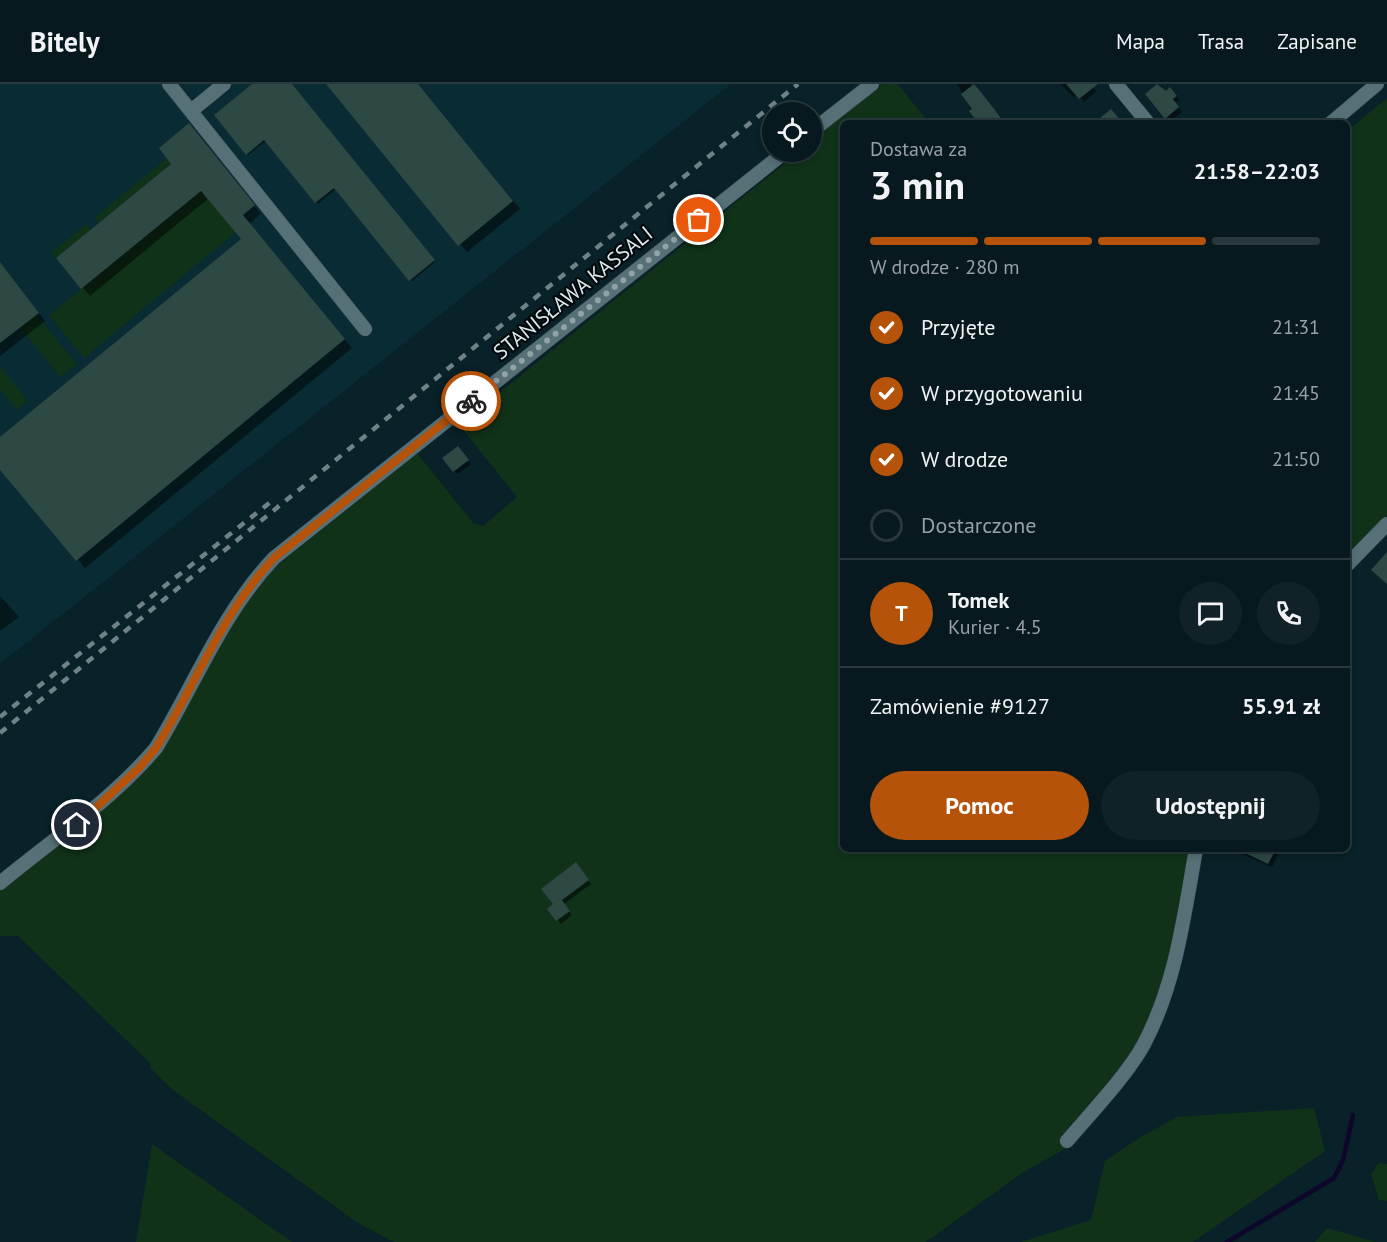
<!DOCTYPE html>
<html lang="pl">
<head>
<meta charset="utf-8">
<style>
  body { margin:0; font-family:"PT Sans",sans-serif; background:#102227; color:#f1f3f6; height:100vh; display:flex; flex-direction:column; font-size:22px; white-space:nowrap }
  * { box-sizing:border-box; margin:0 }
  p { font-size:20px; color:#98a0a4 }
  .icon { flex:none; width:33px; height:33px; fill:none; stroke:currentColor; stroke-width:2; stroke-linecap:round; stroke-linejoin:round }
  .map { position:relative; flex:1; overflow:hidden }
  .side { position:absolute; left:840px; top:36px; width:510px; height:732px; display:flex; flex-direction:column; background:#07191e; border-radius:9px; box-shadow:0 3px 9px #0003,0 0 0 2px #28383c }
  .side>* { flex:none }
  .fabs { position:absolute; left:762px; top:18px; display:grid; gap:12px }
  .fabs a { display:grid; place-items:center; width:60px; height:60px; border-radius:50%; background:#07191e; box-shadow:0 3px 9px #0003,0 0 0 2px #28383c; font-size:30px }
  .pin { position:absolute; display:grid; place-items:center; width:51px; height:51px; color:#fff; margin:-26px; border:3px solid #fff; border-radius:50%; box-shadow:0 2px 6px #0007 }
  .courier { position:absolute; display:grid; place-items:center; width:60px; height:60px; margin:-30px; border:4px solid #b45309; border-radius:50%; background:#fff; color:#222; box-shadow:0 2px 8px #0007 }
  .head em { font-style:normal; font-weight:700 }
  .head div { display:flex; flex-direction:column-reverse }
  .head { display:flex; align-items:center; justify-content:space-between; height:102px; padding:0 30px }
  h1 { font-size:39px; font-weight:700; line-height:45px }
  .bar { display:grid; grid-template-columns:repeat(4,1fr); gap:9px 6px; align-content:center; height:72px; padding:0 30px }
  .bar i { height:8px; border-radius:4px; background:#28383c }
  .bar .current { background:#b45309 }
  .bar p { grid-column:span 4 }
  .line { display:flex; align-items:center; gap:15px; padding:0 30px; border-top:2px solid #28383c }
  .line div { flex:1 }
  .round { display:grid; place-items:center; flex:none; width:63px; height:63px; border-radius:32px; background:#102227 }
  ol { padding:0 30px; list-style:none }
  li { display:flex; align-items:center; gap:18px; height:66px }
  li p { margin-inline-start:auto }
  li .icon { padding:6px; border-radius:50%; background:#b45309; color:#fff; stroke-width:4 }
  li:last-child { color:#98a0a4 }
  li i { width:33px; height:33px; border:3px solid #28383c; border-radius:50% }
  .button { display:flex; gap:12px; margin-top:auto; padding:12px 30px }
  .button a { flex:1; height:69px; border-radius:36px; background:#b45309; color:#fff; font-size:24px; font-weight:700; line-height:69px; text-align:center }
  .button a+a { background:#102227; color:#f1f3f6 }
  header { display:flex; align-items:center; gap:36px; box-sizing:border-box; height:84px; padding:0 30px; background:#07191e; border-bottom:2px solid #28383c }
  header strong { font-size:28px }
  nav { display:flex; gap:33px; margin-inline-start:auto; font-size:21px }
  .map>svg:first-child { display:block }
</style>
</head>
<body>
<header>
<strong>Bitely</strong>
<nav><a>Mapa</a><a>Trasa</a><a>Zapisane</a></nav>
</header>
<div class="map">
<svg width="1387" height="1158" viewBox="0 0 1387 1158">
  <rect width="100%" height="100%" fill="#092128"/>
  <!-- built -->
  <path fill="#082b34" d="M0,0H731L0,580Z"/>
  <!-- green -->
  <path fill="#103219" d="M882,0H898L929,39H843V765H1189C1179,815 1175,869 1157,917C1139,968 1097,1011 1062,1051L1070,1062L1022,1089L926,1158H394L358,1139L173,1006L150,984L151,980L18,852H0V806L138,692L258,497L417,369L474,440L483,442L517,413L459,341L799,68H812V57Z
    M1387,14V431L1347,473V47Z
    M167,74L171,80L99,139L94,134Z
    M201,107L236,148L84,274L49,231Z
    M86,140L91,146L56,174L51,169Z
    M36,230L77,280L60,293L20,243Z
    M0,282L28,317L17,326L0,305Z
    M1314,1024L1325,1067L1193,1158H1021L1091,1136L1105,1077L1139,1054L1177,1033Z
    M152,1060L292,1158H136Z
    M1379,1079L1387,1080V1117L1379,1116L1371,1090Z
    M1327,1144L1376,1158H1315Z"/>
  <!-- shadow -->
  <path fill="#0007" d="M255,0H291L435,178L412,197L336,105L318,120L266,57L248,71L216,32Z
    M328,0H417L520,125L467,168Z
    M957,0H970L1007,39H980Z
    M1061,0H1090L1096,7L1084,18L1077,10L1073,13Z
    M1159,1L1166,8H1174L1180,16L1175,19L1182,28L1169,38L1147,11Z
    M197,49L261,130L249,140L352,264L85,484L0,383V355L243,155L209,114L90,212L58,175L173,80Z
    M0,178L45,237L0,272Z
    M461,367L471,380L458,390L454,387Z
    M0,512L19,533L0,547Z
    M1232,765H1277L1279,768L1272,783Z
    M579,784L591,800L564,820L572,831L561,840L549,825L555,820Z"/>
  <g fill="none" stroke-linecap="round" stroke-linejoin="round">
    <!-- stream -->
    <path stroke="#0e062b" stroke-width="4.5" d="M1227,1158L1334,1094L1343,1076L1353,1031"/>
  </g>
  <!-- building -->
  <path fill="#2e4844" d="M252,0H292L435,176L409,197L334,104L315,119L264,56L246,71L214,31Z
    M326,0H418L513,117L458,162Z
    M974,0L980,7L1005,39H978L969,27L972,25L961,10Z
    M1066,0H1098L1079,15Z
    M1157,0L1166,7L1170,3L1177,12L1173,15L1179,23L1165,35L1145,10Z
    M1111,25L1123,39H1094Z
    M189,39L255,121L243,131L345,255L76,477L0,386V353L241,155L201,107L81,205L56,174L171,80L159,64Z
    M0,178L39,229L0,259Z
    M458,362L469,376L453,388L442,374Z
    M1387,468V500L1371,486Z
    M1237,765H1276L1268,780Z
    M576,778L589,796L562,816L570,827L556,837L547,825L553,820L541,805Z"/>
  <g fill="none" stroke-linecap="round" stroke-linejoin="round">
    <!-- minor casing -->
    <g stroke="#303b41" stroke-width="15">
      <path id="minor" d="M169,0L365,245
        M1116,0L1148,39
        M191,27L224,0
        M1331,39L1377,0
        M812,47L872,0
        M1347,481L1387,440
        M0,799C53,755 111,717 156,664C195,600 222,529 274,474L785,68
        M1067,1057C1090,1030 1128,990 1144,960C1176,899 1184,832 1196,765"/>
    </g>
    <!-- minor -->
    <use href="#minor" stroke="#567077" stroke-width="14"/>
    <!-- rail -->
    <path stroke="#6e8287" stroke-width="4.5" stroke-dasharray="8 8" stroke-linecap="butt" d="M0,633L273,416
      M0,649L798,0"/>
  </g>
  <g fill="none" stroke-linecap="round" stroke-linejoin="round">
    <!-- done -->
    <path stroke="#92a3a8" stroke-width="6" stroke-dasharray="0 10.8" d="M471,317L699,136"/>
    <!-- route -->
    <path stroke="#b45309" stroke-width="8" d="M77,741L140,683L156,664C196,600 222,529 274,474L471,317"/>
  </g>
  <g text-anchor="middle" stroke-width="4.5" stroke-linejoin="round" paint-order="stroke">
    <!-- street labels -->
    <g font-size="21" fill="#dbe9ed" stroke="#02090c">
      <text transform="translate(573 209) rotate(-39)" y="7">STANISŁAWA KASSALI</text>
    </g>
  </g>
</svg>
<div class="fabs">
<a><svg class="icon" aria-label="locate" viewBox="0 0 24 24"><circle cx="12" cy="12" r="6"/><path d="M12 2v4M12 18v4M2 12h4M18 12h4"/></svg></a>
</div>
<div class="pin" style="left:699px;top:136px;background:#ea580c"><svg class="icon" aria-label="bag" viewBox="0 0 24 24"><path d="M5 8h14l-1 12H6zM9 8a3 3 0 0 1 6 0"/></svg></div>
<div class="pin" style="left:77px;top:741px;background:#1f2937"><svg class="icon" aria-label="home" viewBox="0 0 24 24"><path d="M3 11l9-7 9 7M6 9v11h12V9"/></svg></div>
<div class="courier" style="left:471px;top:317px"><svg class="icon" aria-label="bike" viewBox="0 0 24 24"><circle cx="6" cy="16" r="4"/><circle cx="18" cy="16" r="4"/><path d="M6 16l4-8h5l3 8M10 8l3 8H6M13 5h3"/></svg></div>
<section class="side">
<div class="head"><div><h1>3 min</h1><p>Dostawa za</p></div><em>21:58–22:03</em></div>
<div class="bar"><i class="current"></i><i class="current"></i><i class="current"></i><i></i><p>W drodze · 280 m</p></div>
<ol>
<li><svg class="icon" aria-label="check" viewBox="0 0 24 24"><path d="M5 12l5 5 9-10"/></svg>Przyjęte<p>21:31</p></li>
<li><svg class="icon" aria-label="check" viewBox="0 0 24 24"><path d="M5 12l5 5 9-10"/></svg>W przygotowaniu<p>21:45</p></li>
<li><svg class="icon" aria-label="check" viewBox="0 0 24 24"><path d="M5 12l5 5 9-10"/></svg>W drodze<p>21:50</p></li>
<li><i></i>Dostarczone</li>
</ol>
<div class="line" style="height:108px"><b class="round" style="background:#b45309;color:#fff">T</b><div><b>Tomek</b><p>Kurier · 4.5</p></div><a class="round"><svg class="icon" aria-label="chat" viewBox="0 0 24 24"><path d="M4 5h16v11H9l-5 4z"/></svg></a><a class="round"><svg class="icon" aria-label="phone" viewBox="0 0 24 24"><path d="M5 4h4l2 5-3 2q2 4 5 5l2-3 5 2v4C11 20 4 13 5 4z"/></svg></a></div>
<div class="line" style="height:78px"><div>Zamówienie #9127</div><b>55.91 zł</b></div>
<div class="button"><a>Pomoc</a><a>Udostępnij</a></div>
</section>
</div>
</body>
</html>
